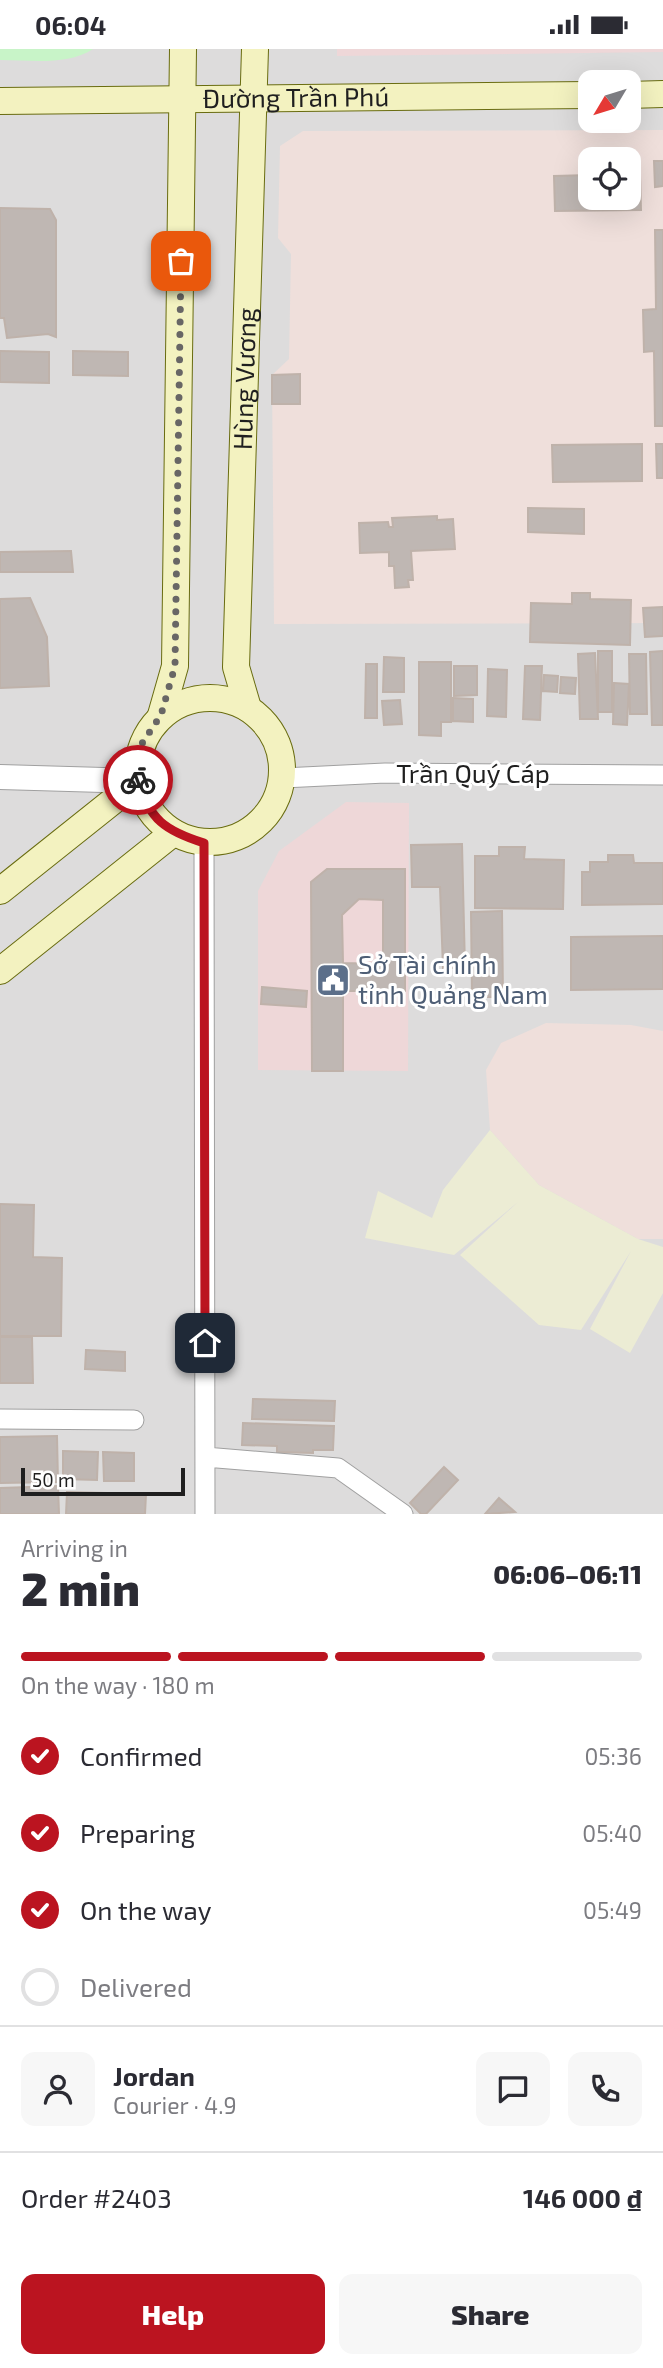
<!DOCTYPE html>
<html lang="en">
<head>
<meta charset="utf-8">
<style>
  body { margin:0; font-family:"Exo 2",sans-serif; background:#f7f7f7; color:#2b2b33; height:100vh; display:flex; flex-direction:column; font-size:26px; white-space:nowrap }
  * { box-sizing:border-box; margin:0 }
  p { font-size:23px; color:#7c7c81 }
  .icon { flex:none; width:38px; height:38px; fill:none; stroke:currentColor; stroke-width:2; stroke-linecap:round; stroke-linejoin:round }
  .map { position:relative; height:1465px; overflow:hidden }
  .sheet { display:flex; flex-direction:column; background:#fff; flex:1 }
  .sheet>* { flex:none }
  .needle { width:46px; rotate:232deg }
  .fabs { position:absolute; left:578px; top:21px; display:grid; gap:14px }
  .fabs a { display:grid; place-items:center; width:63px; height:63px; border-radius:14px; background:#fff; box-shadow:0 7px 28px #0002; font-size:35px }
  .scale { position:absolute; left:21px; bottom:18px; width:164px; box-sizing:border-box; padding-left:7px; border:4px solid #1f1f1f; border-top:0; font-size:19px; line-height:24px; white-space:nowrap; color:#1f1f1f; -webkit-text-stroke:5px #fff; paint-order:stroke }
  .pin { position:absolute; display:grid; place-items:center; width:60px; height:60px; color:#fff; margin:-30px; border-radius:14px; box-shadow:0 4px 10px #0006 }
  .courier { position:absolute; display:grid; place-items:center; width:70px; height:70px; margin:-35px; border:5px solid #bb1420; border-radius:50%; background:#fff; color:#222; box-shadow:0 2px 9px #0007 }
  .overview em { font-style:normal; font-weight:800 }
  .overview div { display:flex; flex-direction:column-reverse }
  .overview { display:flex; align-items:center; justify-content:space-between; height:119px; padding:0 21px }
  h1 { font-size:46px; font-weight:800; line-height:52px }
  .bar { display:grid; grid-template-columns:repeat(4,1fr); gap:10px 7px; align-content:center; height:84px; padding:0 21px }
  .bar i { height:9px; border-radius:5px; background:#e1e1e2 }
  .bar .active { background:#bb1420 }
  .bar p { grid-column:span 4 }
  .line { display:flex; align-items:center; gap:18px; padding:0 21px; border-top:2px solid #e1e1e2 }
  .line div { flex:1 }
  .round { display:grid; place-items:center; flex:none; width:74px; height:74px; border-radius:14px; background:#f7f7f7 }
  ol { padding:0 21px; list-style:none }
  li { display:flex; align-items:center; gap:21px; height:77px }
  li p { margin-inline-start:auto }
  li .icon { padding:7px; border-radius:50%; background:#bb1420; color:#fff; stroke-width:4 }
  li:last-child { color:#7c7c81 }
  li i { width:38px; height:38px; border:4px solid #e1e1e2; border-radius:50% }
  .button { display:flex; gap:14px; margin-top:auto; padding:14px 21px }
  .button a { flex:1; height:80px; border-radius:14px; background:#bb1420; color:#fff; font-size:28px; font-weight:800; line-height:80px; text-align:center }
  .button a+a { background:#f7f7f7; color:#2b2b33 }
  .status { display:flex; justify-content:space-between; align-items:center; height:49px; padding:0 35px; background:#fff; direction:ltr }
  .status svg { height:19px; fill:currentColor }
  .map>svg:first-child { display:block }
</style>
</head>
<body>
<div class="status"><b>06:04</b><svg viewBox="0 0 49 12"><path d="M0 12V9h3v3zM5 12V6h3v6zM10 12V3h3v9zM15 12V0h3v12zM26 1h20v11H26zM47 4h2v5h-2z"/></svg></div>
<div class="map">
<svg width="663" height="1465" viewBox="0 0 663 1465">
  <rect width="100%" height="100%" fill="#efebe6"/>
  <!-- residential -->
  <path fill="#dddcdc" fill-rule="evenodd" d="M0,0H663V1465H0ZM590,33H628V72H590ZM590,110H628V149H590Z"/>
  <!-- commercial -->
  <path fill="#eed7d8" d="M337,0H663V3L337,7Z
    M346,753L409,754L408,1022L258,1021V842L279,802Z"/>
  <!-- military -->
  <path fill="#efdfdb" fill-rule="evenodd" d="M663,81V574L274,575L272,326L289,310L291,205L278,189L280,97L303,82ZM590,110H628V149H590Z
    M546,974L631,976L663,982V1190H638L539,1136L490,1081L486,1021L501,994Z"/>
  <!-- farmland -->
  <path fill="#ececd4" d="M490,1081L539,1136L638,1190L663,1198V1244L630,1304L590,1280L631,1202L581,1281L539,1276L460,1206L518,1153L454,1206L365,1189L378,1142L432,1169L443,1141Z"/>
  <!-- park -->
  <path fill="#c8f4c8" d="M0,0H93C67,17 30,11 0,11Z"/>
  <!-- building -->
  <path fill="#bfb7b3" stroke="#bfb2aa" stroke-width="2" fill-rule="evenodd" d="M654,112H663V137L655,138Z
    M590,126V149H628V126H640L641,161L555,162L554,127Z
    M0,159L50,160L56,171V288L48,285L7,289L4,269H0Z
    M655,181H663V377H655L654,302L644,303L643,261L656,260Z
    M0,302L49,303V334L0,333Z
    M73,302L128,303V327L73,326Z
    M300,325V355H272V326Z
    M642,395V432L553,433L552,396Z
    M656,395H663V429H657Z
    M528,459L584,460V485L528,483Z
    M437,467V471L453,470L455,500L411,502L413,531H408L409,538L395,539L394,517H389V503L360,504L359,474L388,473L389,478H393L392,469Z
    M71,502L73,523H0V503Z
    M572,544H590V550L631,551L630,596L530,593L531,554L572,555Z
    M30,549L47,588L49,637L0,639V550Z
    M663,558V587L645,588L643,559Z
    M598,602H612V663H598Z
    M663,602V676H652L650,603Z
    M595,604L598,670H580L578,605Z
    M629,605H646L647,665H630Z
    M384,608L404,609V643H383Z
    M419,613H451V673H441V687L419,686Z
    M366,615H377V669H365Z
    M454,617H477V646L454,647Z
    M525,617H542L540,671L523,670Z
    M488,620L507,621L506,668L487,667Z
    M544,626L558,627L557,643L543,642Z
    M561,628L576,629L575,645L560,644Z
    M614,634L629,635L627,676L613,675Z
    M453,649L473,650V673L453,672Z
    M400,651L402,675L384,676L382,652Z
    M462,795L465,919H443L440,838H412L411,796Z
    M499,798H525L524,810L564,811L563,860L475,859V807H499Z
    M608,806H633L634,814H663V855L582,856V823H590V813H608Z
    M327,820H405V942H343V1022H312L311,833ZM359,850L383,851V915L343,914L342,866Z
    M502,862L503,948H472L471,863Z
    M663,887V940L571,941V888Z
    M262,938L307,942L306,958L261,955Z
    M0,1155L34,1156L33,1208L62,1209L61,1287H0Z
    M0,1288H32L33,1334H0Z
    M86,1301L125,1303V1322L85,1320Z
    M253,1350L335,1352L334,1372L252,1370Z
    M243,1374L334,1377L333,1401H313V1404L277,1403V1397L242,1396Z
    M57,1387L58,1433L0,1434V1388Z
    M63,1402L98,1403L97,1431L63,1430Z
    M103,1403L134,1404V1432H104Z
    M444,1418L458,1431L426,1465H421L410,1454Z
    M58,1437L59,1465H0V1439Z
    M67,1443L146,1445L145,1465H66Z
    M499,1449L515,1463L485,1465Z"/>
  <g fill="none" stroke-linecap="round" stroke-linejoin="round">
    <!-- minor casing -->
    <g stroke="#a0a0a0" stroke-width="21">
      <path id="minor" d="M283,729L385,724L663,726
        M204,794L205,1465
        M0,1370L134,1371
        M205,1408L338,1419L403,1465"/>
    </g>
    <!-- tertiary casing -->
    <g stroke="#a0a0a0" stroke-width="26">
      <path id="tertiary" d="M0,728L138,732"/>
    </g>
    <!-- secondary casing -->
    <g stroke="#696c10" stroke-width="28">
      <g id="secondary">
        <path d="M628,46L663,45"/>
        <path id="s1" d="M0,52L590,46"/>
        <circle cx="210" cy="721" r="72"/>
        <path id="s2" d="M248,659L236,618L255,0"/>
        <path d="M161,666L175,617L183,0"/>
        <path d="M0,842L138,732"/>
        <path d="M0,922L173,784"/>
      </g>
    </g>
    <!-- minor -->
    <use href="#minor" stroke="#fff" stroke-width="19"/>
    <!-- tertiary -->
    <use href="#tertiary" stroke="#fff" stroke-width="24"/>
    <!-- secondary -->
    <use href="#secondary" stroke="#f3f2c0" stroke-width="26"/>
  </g>
  <g fill="none" stroke-linecap="round" stroke-linejoin="round">
    <!-- done -->
    <path stroke="#686665" stroke-width="7" stroke-dasharray="0 12.6" d="M138,731L141,696L161,666L175,617L181,212"/>
    <!-- route -->
    <path stroke="#bb1420" stroke-width="9" d="M138,731C149,771 166,782 204,794L205,1294"/>
  </g>
  <!-- icons -->
  <defs>
    <g id="civic-square" transform="scale(1.75)"><rect x="-9" y="-9" width="18" height="18" rx="4" fill="#5c6f8a" stroke="#fff"/><path d="M-.6-6.5H3V-4.5H.6V-3L4-1V1h2V6H-6V1h2V-1L-.6-3ZM-1.2 2.5V6h2.4V2.5Z" fill="#fff"/></g>
  </defs>
  <g fill-rule="evenodd">
    <use href="#civic-square" x="333" y="931"/>
  </g>
  <g text-anchor="middle" stroke-width="6" stroke-linejoin="round" paint-order="stroke">
    <!-- street labels -->
    <g font-size="26" fill="#1f1f1f" stroke="#fff">
      <text dy="9" stroke="none"><textPath href="#s1" startOffset="296">Đường Trần Phú</textPath></text>
      <text dy="9" stroke="none"><textPath href="#s2" startOffset="331">Hùng Vương</textPath></text>
      <text x="473" y="734">Trần Quý Cáp</text>
    </g>
    <!-- service labels -->
    <g font-size="26" fill="#4e5e75" stroke="#fff" text-anchor="start">
      <text x="358" y="925">Sở Tài chính<tspan x="358" dy="30">tỉnh Quảng Nam</tspan></text>
    </g>
  </g>
</svg>
<div class="fabs">
<a><svg class="needle" viewBox="-14 -14 28 28"><path d="M0-13l5 13h-10z" fill="#e53935"/><path d="M0 13l5-13h-10z" fill="#7c7c81"/></svg></a>
<a><svg class="icon" aria-label="locate" viewBox="0 0 24 24"><circle cx="12" cy="12" r="6"/><path d="M12 2v4M12 18v4M2 12h4M18 12h4"/></svg></a>
</div>
<div class="scale">50 m</div>
<div class="pin" style="left:181px;top:212px;background:#ea580c"><svg class="icon" aria-label="bag" viewBox="0 0 24 24"><path d="M5 8h14l-1 12H6zM9 8a3 3 0 0 1 6 0"/></svg></div>
<div class="pin" style="left:205px;top:1294px;background:#1f2937"><svg class="icon" aria-label="home" viewBox="0 0 24 24"><path d="M3 11l9-7 9 7M6 9v11h12V9"/></svg></div>
<div class="courier" style="left:138px;top:731px"><svg class="icon" aria-label="bike" viewBox="0 0 24 24"><circle cx="6" cy="16" r="4"/><circle cx="18" cy="16" r="4"/><path d="M6 16l4-8h5l3 8M10 8l3 8H6M13 5h3"/></svg></div>
</div>
<section class="sheet">
<div class="overview"><div><h1>2 min</h1><p>Arriving in</p></div><em>06:06–06:11</em></div>
<div class="bar"><i class="active"></i><i class="active"></i><i class="active"></i><i></i><p>On the way · 180 m</p></div>
<ol>
<li><svg class="icon" aria-label="check" viewBox="0 0 24 24"><path d="M5 12l5 5 9-10"/></svg>Confirmed<p>05:36</p></li>
<li><svg class="icon" aria-label="check" viewBox="0 0 24 24"><path d="M5 12l5 5 9-10"/></svg>Preparing<p>05:40</p></li>
<li><svg class="icon" aria-label="check" viewBox="0 0 24 24"><path d="M5 12l5 5 9-10"/></svg>On the way<p>05:49</p></li>
<li><i></i>Delivered</li>
</ol>
<div class="line" style="height:126px"><a class="round"><svg class="icon" aria-label="person" viewBox="0 0 24 24"><circle cx="12" cy="8" r="4"/><path d="M4 21q1-7 8-7t8 7"/></svg></a><div><b>Jordan</b><p>Courier · 4.9</p></div><a class="round"><svg class="icon" aria-label="chat" viewBox="0 0 24 24"><path d="M4 5h16v11H9l-5 4z"/></svg></a><a class="round"><svg class="icon" aria-label="phone" viewBox="0 0 24 24"><path d="M5 4h4l2 5-3 2q2 4 5 5l2-3 5 2v4C11 20 4 13 5 4z"/></svg></a></div>
<div class="line" style="height:91px"><div>Order #2403</div><b>146 000 ₫</b></div>
<div class="button"><a>Help</a><a>Share</a></div>
</section>
</body>
</html>
